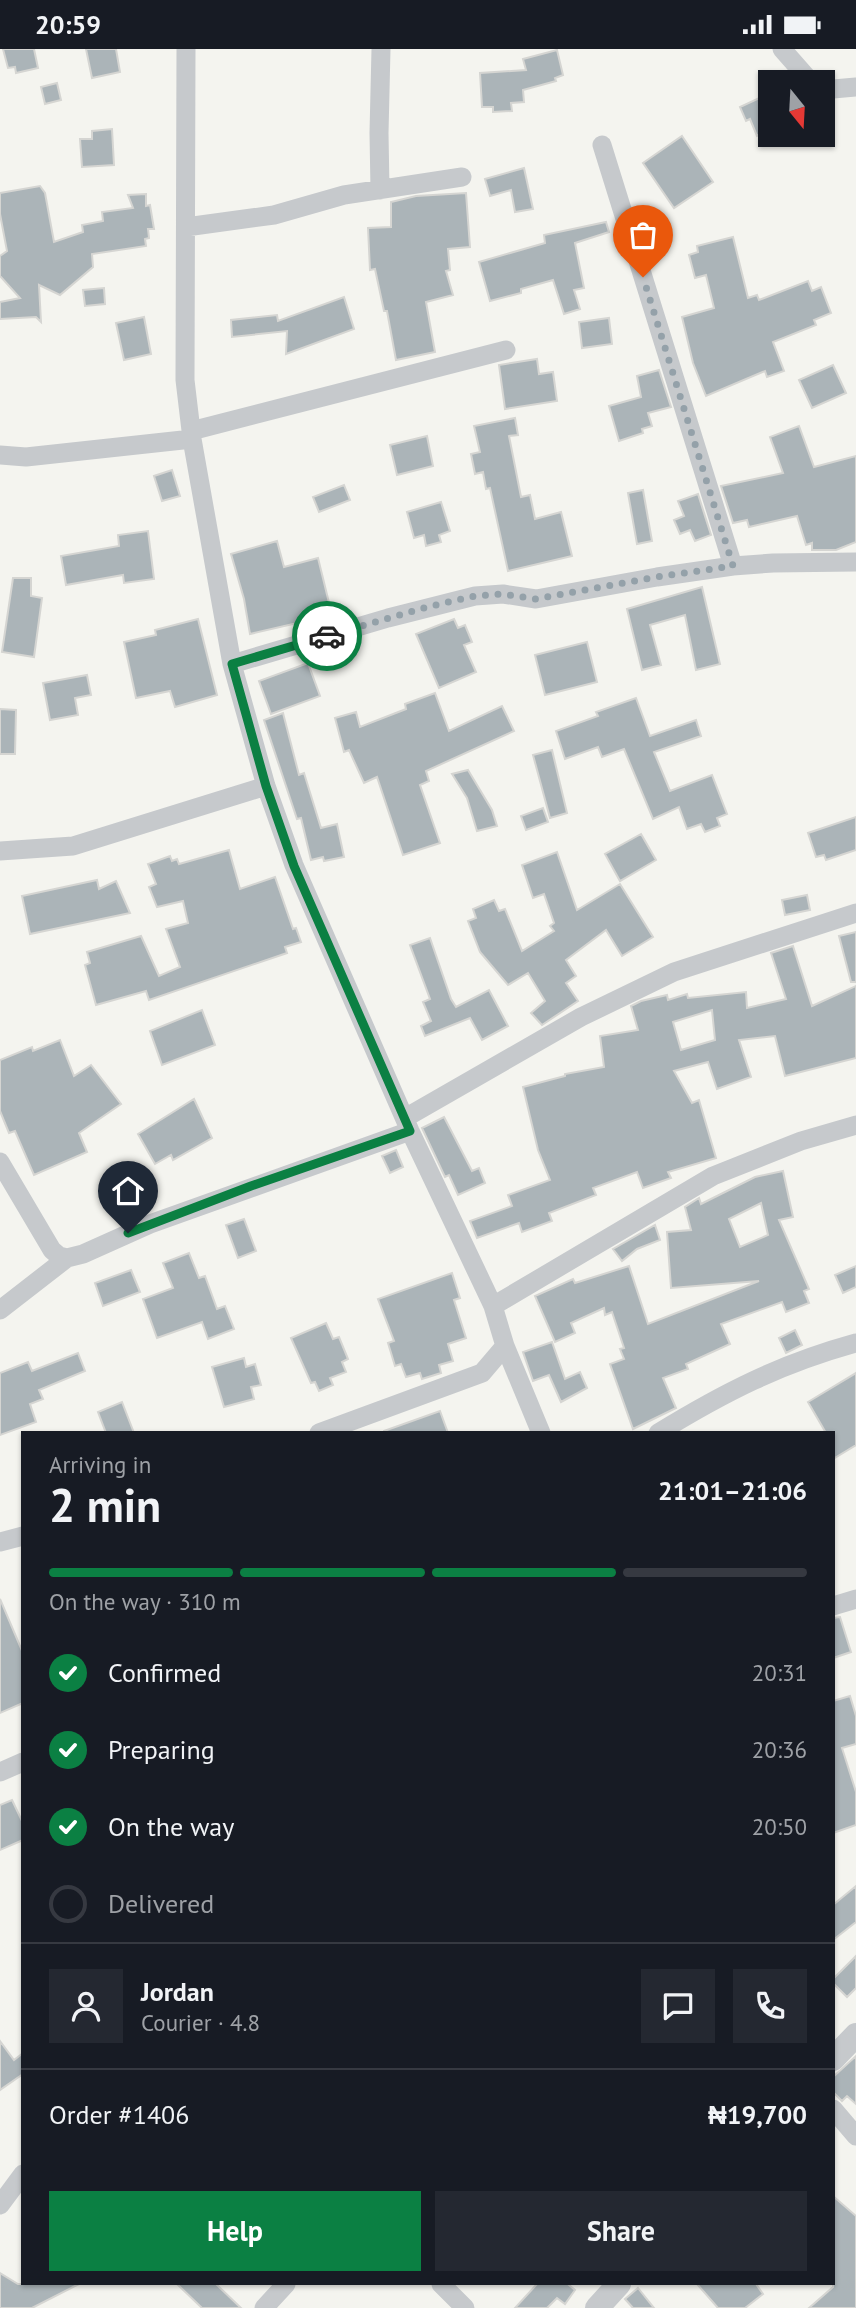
<!DOCTYPE html>
<html lang="en">
<head>
<meta charset="utf-8">
<style>
  body { margin:0; font-family:"PT Sans",sans-serif; background:#242831; color:#f1f3f6; height:100vh; display:flex; flex-direction:column; font-size:26px; white-space:nowrap }
  * { box-sizing:border-box; margin:0 }
  p { font-size:23px; color:#9ea1a6 }
  .icon { flex:none; width:38px; height:38px; fill:none; stroke:currentColor; stroke-width:2; stroke-linecap:round; stroke-linejoin:round }
  .map { position:relative; flex:1; overflow:hidden }
  .sheet { position:absolute; left:21px; top:1382px; width:814px; height:854px; display:flex; flex-direction:column; background:#171b24; border-radius:0px; box-shadow:0 2px 5px #0004 }
  .sheet>* { flex:none }
  .needle { width:46px; rotate:162deg }
  .controls { position:absolute; left:758px; top:21px; display:grid; gap:14px }
  .controls a { display:grid; place-items:center; width:77px; height:77px; border-radius:0px; background:#171b24; box-shadow:0 2px 5px #0004; font-size:35px }
  .pin { position:absolute; display:grid; place-items:center; width:60px; height:60px; color:#fff; margin:-72px -30px; border-radius:50% 50% 50% 0; rotate:-45deg; box-shadow:0 0 7px #0007 }
  .pin .icon { rotate:45deg }
  .courier { position:absolute; display:grid; place-items:center; width:70px; height:70px; margin:-35px; border:5px solid #0b8043; border-radius:50%; background:#fff; color:#222; box-shadow:0 2px 9px #0007 }
  .overview em { font-style:normal; font-weight:700 }
  .overview div { display:flex; flex-direction:column-reverse }
  .overview { display:flex; align-items:center; justify-content:space-between; height:119px; padding:0 28px }
  h1 { font-size:46px; font-weight:700; line-height:52px }
  .bar { display:grid; grid-template-columns:repeat(4,1fr); gap:10px 7px; align-content:center; height:84px; padding:0 28px }
  .bar i { height:9px; border-radius:5px; background:#363941 }
  .bar .current { background:#0b8043 }
  .bar p { grid-column:span 4 }
  .line { display:flex; align-items:center; gap:18px; padding:0 28px; border-top:2px solid #363941 }
  .line div { flex:1 }
  .round { display:grid; place-items:center; flex:none; width:74px; height:74px; border-radius:0px; background:#242831 }
  ol { padding:0 28px; list-style:none }
  li { display:flex; align-items:center; gap:21px; height:77px }
  li p { margin-inline-start:auto }
  li .icon { padding:7px; border-radius:50%; background:#0b8043; color:#fff; stroke-width:4 }
  li:last-child { color:#9ea1a6 }
  li i { width:38px; height:38px; border:4px solid #363941; border-radius:50% }
  .action { display:flex; gap:14px; margin-top:auto; padding:14px 28px }
  .action a { flex:1; height:80px; border-radius:0px; background:#0b8043; color:#fff; font-size:28px; font-weight:700; line-height:80px; text-align:center }
  .action a+a { background:#242831; color:#f1f3f6 }
  .status { display:flex; justify-content:space-between; align-items:center; height:49px; padding:0 35px; background:#171b24; direction:ltr }
  .status svg { height:19px; fill:currentColor }
  .map>svg:first-child { display:block }
</style>
</head>
<body>
<div class="status"><b>20:59</b><svg viewBox="0 0 49 12"><path d="M0 12V9h3v3zM5 12V6h3v6zM10 12V3h3v9zM15 12V0h3v12zM26 1h20v11H26zM47 4h2v5h-2z"/></svg></div>
<div class="map">
<svg width="856" height="2259" viewBox="0 0 856 2259">
  <rect width="100%" height="100%" fill="#f4f4ef"/>
  <!-- building -->
  <path fill="#abb4b8" stroke="#d5d5d2" stroke-width="2" fill-rule="evenodd" d="M3,0H34L38,19L16,24L15,18L8,19Z
    M86,0H116L120,23L92,29Z
    M557,1L563,26L555,29L556,32L523,41L524,53L511,54L512,62L493,63V58H482L480,24L526,21L523,10Z
    M57,34L61,51L45,55L41,38Z
    M770,44V81L757,87L750,70L746,72L740,58Z
    M112,80L114,116L82,118L80,90H92V82Z
    M682,87L713,133L674,159L643,114Z
    M524,119L533,160L515,163L511,141L490,147L485,130Z
    M40,137L45,144L54,193L83,183L82,176L103,172L102,163L133,159L128,146L146,145V157L150,156L154,180H148L149,189L145,190L146,197L92,205L93,218L60,246L39,236L41,273L36,268L0,270V253L20,249L0,227V207L7,202L0,165V144Z
    M466,144L470,198L448,200L450,221L446,222L453,246L426,253L435,303L396,311L387,262H384L375,220L370,221L368,179L391,178V153L416,147Z
    M606,173L609,183L575,194L584,239L574,241L580,260L564,265L553,231L521,240V244L490,252L479,213L545,194L544,186Z
    M733,188L748,249L757,246L759,251L808,232L812,242L821,238L831,264L814,271L816,276L773,293L784,322L767,328L765,322L706,347L693,314L682,268L714,259L706,226L695,229L689,206L698,203L697,197Z
    M104,239L105,255L85,257L83,241Z
    M344,248L354,280L286,305L287,282L232,288L231,271L277,266L278,272Z
    M144,268L151,305L124,311L116,274Z
    M609,269L612,295L582,299L579,273Z
    M537,310L539,325L553,323L557,352L505,360L499,316Z
    M833,316L846,344L812,359L799,331Z
    M659,321L671,358L648,364L652,377L642,380L643,384L619,392L609,357L641,348L637,327Z
    M515,369L518,386L509,387L521,448L530,446L535,470L561,463L572,507L508,522L490,439L486,440L483,423L475,425L471,405L480,403L474,377Z
    M799,377L814,418L856,407V493L836,501H812V494L806,496L797,467L749,478L747,471L733,474L721,437L783,424L770,388Z
    M427,387L433,417L397,426L390,396Z
    M172,421L180,447L162,452L154,427Z
    M344,436L350,451L319,463L313,448Z
    M643,441L652,492L637,495L628,444Z
    M698,445L711,486L695,492L690,481L680,485L674,471L684,467L678,452Z
    M441,453L450,482L439,486L441,493L426,497L424,486L414,489L407,463Z
    M148,482L154,530L124,534L123,526L66,536L61,507L119,497L118,486Z
    M277,492L284,518L318,509L332,566L250,585L244,550L231,505Z
    M13,529H31V547L42,549L34,608L2,603Z
    M702,538L720,615L696,621L685,566L650,576L661,616L642,621L627,560Z
    M198,570L217,646L175,658L170,642L136,649L124,593L156,586L155,581Z
    M454,570L458,579L465,576L472,593L464,596L476,623L439,639L416,585Z
    M587,593L597,633L545,646L535,606Z
    M308,614L320,647L271,665L259,632Z
    M87,626L91,646L75,649L78,666L50,671L43,634Z
    M435,644L449,682L502,657L514,682L426,722L429,732L420,736L440,794L403,806L377,728L364,734L349,701L344,703L335,669L356,663L360,678L406,660L405,655Z
    M636,649L650,687L696,671L701,687L654,703L670,742L712,726L727,765L717,769L720,777L705,783L701,775L687,780L679,758L653,770L624,700L602,708L598,698L565,710L556,682L598,667L596,663Z
    M0,660L16,661L15,705H0Z
    M283,664L299,726L304,724L321,779L337,775L344,808L324,812L323,808L311,811L301,769L297,770L264,671Z
    M552,701L567,764L550,769L533,706Z
    M468,721L492,761L497,777L477,782L467,749L452,725Z
    M543,759L548,773L526,781L521,767Z
    M856,768V801L826,811L824,806L816,808L808,784Z
    M641,785L656,811L620,832L605,805Z
    M229,801L240,840L275,828L293,880L296,879L301,893L285,898L287,904L149,951L146,942L96,956L85,916L90,914L87,903L141,887L159,927L180,918L166,880L188,874L183,852L157,858L149,838L156,835L148,815L170,807L172,812L177,810L179,815Z
    M557,803L577,861L620,835L653,888L622,907L606,881L566,911L576,927L566,934L578,952L542,976L531,964L545,952L528,924L508,936L480,903L468,872L476,869L473,860L494,851L499,862L505,860L522,902L554,882L550,877L554,874L544,845L533,849L522,816Z
    M97,831L99,840L116,832L130,864L30,885L22,847Z
    M807,846L810,861L785,866L782,851Z
    M856,883V933H851L839,887Z
    M430,889L451,950L456,958L489,941L508,977L482,991L470,969L425,987L421,977L431,972L423,953L430,950L410,896Z
    M793,897L812,957L856,937V1009L785,1027L775,987L739,991L751,1028L717,1040L708,1013L674,1022L692,1054L699,1051L716,1109L668,1123L671,1129L643,1139L637,1123L593,1139L596,1146L549,1164L552,1172L522,1183L519,1174L477,1189L470,1172L512,1157L508,1146L550,1131L538,1101L523,1038L565,1027V1025L604,1018L600,987L638,981L631,957L641,952L667,946L668,951L687,945L688,949L746,943L747,959L786,950L771,904ZM712,961L715,991L681,1001L673,973Z
    M202,961L215,996L162,1016L150,982Z
    M60,991L74,1027L91,1016L121,1055L79,1084L87,1103L34,1126L15,1082L9,1084L0,1062V1011L32,998L33,1002Z
    M194,1050L212,1089L173,1111L171,1106L155,1115L138,1085Z
    M444,1068L472,1122L479,1119L485,1134L458,1146L449,1126L445,1128L422,1079Z
    M396,1101L403,1118L390,1124L382,1107Z
    M783,1122L793,1168L779,1171L809,1240L804,1242L809,1254L786,1263L782,1253L721,1275L730,1295L686,1315L688,1320L663,1329L676,1359L633,1380L610,1315L624,1310L620,1300L624,1299L612,1263L605,1266L604,1259L571,1274L575,1284L555,1293L535,1247L573,1230L575,1234L629,1217L648,1275L759,1232L671,1239L667,1183L691,1181L685,1158L699,1149L701,1155L755,1128ZM761,1154L768,1186L740,1198L729,1170Z
    M244,1170L256,1202L238,1209L226,1176Z
    M655,1176L660,1191L637,1200L622,1212L613,1200Z
    M189,1204L199,1229L205,1227L217,1260L225,1257L234,1280L208,1290L202,1273L157,1289L143,1250L173,1239L163,1214Z
    M856,1217V1238L843,1244L835,1226Z
    M131,1221L140,1243L103,1257L95,1234Z
    M452,1224L460,1249L454,1251L466,1289L448,1295L453,1312L439,1316L441,1324L422,1330L420,1324L406,1328L401,1315L395,1317L388,1294L394,1292L378,1250Z
    M326,1274L333,1290L339,1288L348,1310L342,1313L346,1323L330,1329L333,1336L319,1342L315,1333L311,1334L291,1289Z
    M795,1281L802,1296L786,1304L779,1289Z
    M552,1293L565,1330L580,1323L587,1339L561,1353L549,1326L533,1332L523,1303Z
    M78,1304L85,1322L39,1341L43,1350L30,1355L36,1373L0,1386V1324L28,1313L32,1322Z
    M244,1309L246,1318L255,1315L261,1336L251,1338L254,1350L224,1358L212,1318Z
    M856,1324V1396L833,1410V1384H826L808,1353Z
    M122,1353L134,1384H106L98,1363Z
    M440,1362L448,1384H384V1382Z
    M0,1550L23,1604V1654L0,1664Z
    M840,1568L851,1603L833,1609V1569Z
    M850,1647L856,1667V1695L842,1699L856,1743V1776L833,1784V1652Z
    M12,1751L23,1774V1791L0,1801V1756Z
    M856,1837V1873L833,1891V1856Z
    M856,1907V1939L847,1948L833,1934V1930Z
    M0,1992L14,2011L23,2004V2025L0,2041Z
    M856,2007V2055L847,2047L842,2052L833,2043V2028Z
    M833,2147L856,2167V2259H809L833,2238Z
    M0,2224L18,2235H79L32,2259H0Z
    M177,2235H216L241,2259H202Z
    M537,2235H571L569,2236L575,2241L565,2255L557,2249L547,2259H515Z
    M697,2235H756L763,2245L745,2259H718Z
    M638,2239L654,2259H633L625,2250Z"/>
  <g fill="none" stroke-linecap="round" stroke-linejoin="round">
    <!-- minor -->
    <path stroke="#c6c9cc" stroke-width="19" d="M186,0L185,331L192,390L232,615L266,737L294,816L410,1082L493,1257L505,1297L541,1384
      M782,0L811,33
      M822,41L856,38
      M602,96L733,517
      M380,141L379,84L381,0
      M186,178L274,166L344,146L462,128
      M191,382L506,301
      M0,406L26,408L192,390
      M232,615L388,569L475,547L503,545L536,550L657,528L733,517L773,514L856,513
      M0,802L73,797L266,737
      M405,1069L581,968L674,923L856,864
      M0,1113L52,1201L59,1207L67,1209L83,1205L150,1175L410,1082
      M493,1257L713,1127L801,1092L856,1076
      M0,1261L67,1209
      M319,1384L482,1324L505,1297
      M658,1384C725,1343 780,1315 856,1294
      M0,1493L23,1487
      M833,1557L856,1550
      M0,1723L23,1713
      M833,2060L856,2087
      M0,2156L23,2125
      M441,2235L465,2259
      M264,2259L286,2235"/>
    <!-- tertiary -->
    <path stroke="#c6c9cc" stroke-width="24" d="M833,2010L856,1986
      M597,2259L619,2235"/>
  </g>
  <g fill="none" stroke-linecap="round" stroke-linejoin="round">
    <!-- done -->
    <path stroke="#94a1a9" stroke-width="7" stroke-dasharray="0 12.6" d="M327,587L427,558L475,547L503,545L536,550L656,528L733,517L643,228"/>
    <!-- route -->
    <path stroke="#0b8043" stroke-width="9" d="M128,1184L251,1137L410,1082L294,817L266,737L232,615L327,587"/>
  </g>
</svg>
<div class="controls">
<a><svg class="needle" viewBox="-14 -14 28 28"><path d="M0-13l5 13h-10z" fill="#e53935"/><path d="M0 13l5-13h-10z" fill="#9ea1a6"/></svg></a>
</div>
<div class="pin" style="left:643px;top:228px;background:#ea580c"><svg class="icon" aria-label="bag" viewBox="0 0 24 24"><path d="M5 8h14l-1 12H6zM9 8a3 3 0 0 1 6 0"/></svg></div>
<div class="pin" style="left:128px;top:1184px;background:#1f2937"><svg class="icon" aria-label="home" viewBox="0 0 24 24"><path d="M3 11l9-7 9 7M6 9v11h12V9"/></svg></div>
<div class="courier" style="left:327px;top:587px"><svg class="icon" aria-label="car" viewBox="0 0 24 24"><path d="M5 17H2v-5l4-1 3-4h7l3 4 3 1v5h-3M9 17h6M6 11h13"/><circle cx="7" cy="17" r="2"/><circle cx="17" cy="17" r="2"/></svg></div>
<section class="sheet">
<div class="overview"><div><h1>2 min</h1><p>Arriving in</p></div><em>21:01–21:06</em></div>
<div class="bar"><i class="current"></i><i class="current"></i><i class="current"></i><i></i><p>On the way · 310 m</p></div>
<ol>
<li><svg class="icon" aria-label="check" viewBox="0 0 24 24"><path d="M5 12l5 5 9-10"/></svg>Confirmed<p>20:31</p></li>
<li><svg class="icon" aria-label="check" viewBox="0 0 24 24"><path d="M5 12l5 5 9-10"/></svg>Preparing<p>20:36</p></li>
<li><svg class="icon" aria-label="check" viewBox="0 0 24 24"><path d="M5 12l5 5 9-10"/></svg>On the way<p>20:50</p></li>
<li><i></i>Delivered</li>
</ol>
<div class="line" style="height:126px"><a class="round"><svg class="icon" aria-label="person" viewBox="0 0 24 24"><circle cx="12" cy="8" r="4"/><path d="M4 21q1-7 8-7t8 7"/></svg></a><div><b>Jordan</b><p>Courier · 4.8</p></div><a class="round"><svg class="icon" aria-label="chat" viewBox="0 0 24 24"><path d="M4 5h16v11H9l-5 4z"/></svg></a><a class="round"><svg class="icon" aria-label="phone" viewBox="0 0 24 24"><path d="M5 4h4l2 5-3 2q2 4 5 5l2-3 5 2v4C11 20 4 13 5 4z"/></svg></a></div>
<div class="line" style="height:91px"><div>Order #1406</div><b>₦19,700</b></div>
<div class="action"><a>Help</a><a>Share</a></div>
</section>
</div>
</body>
</html>
